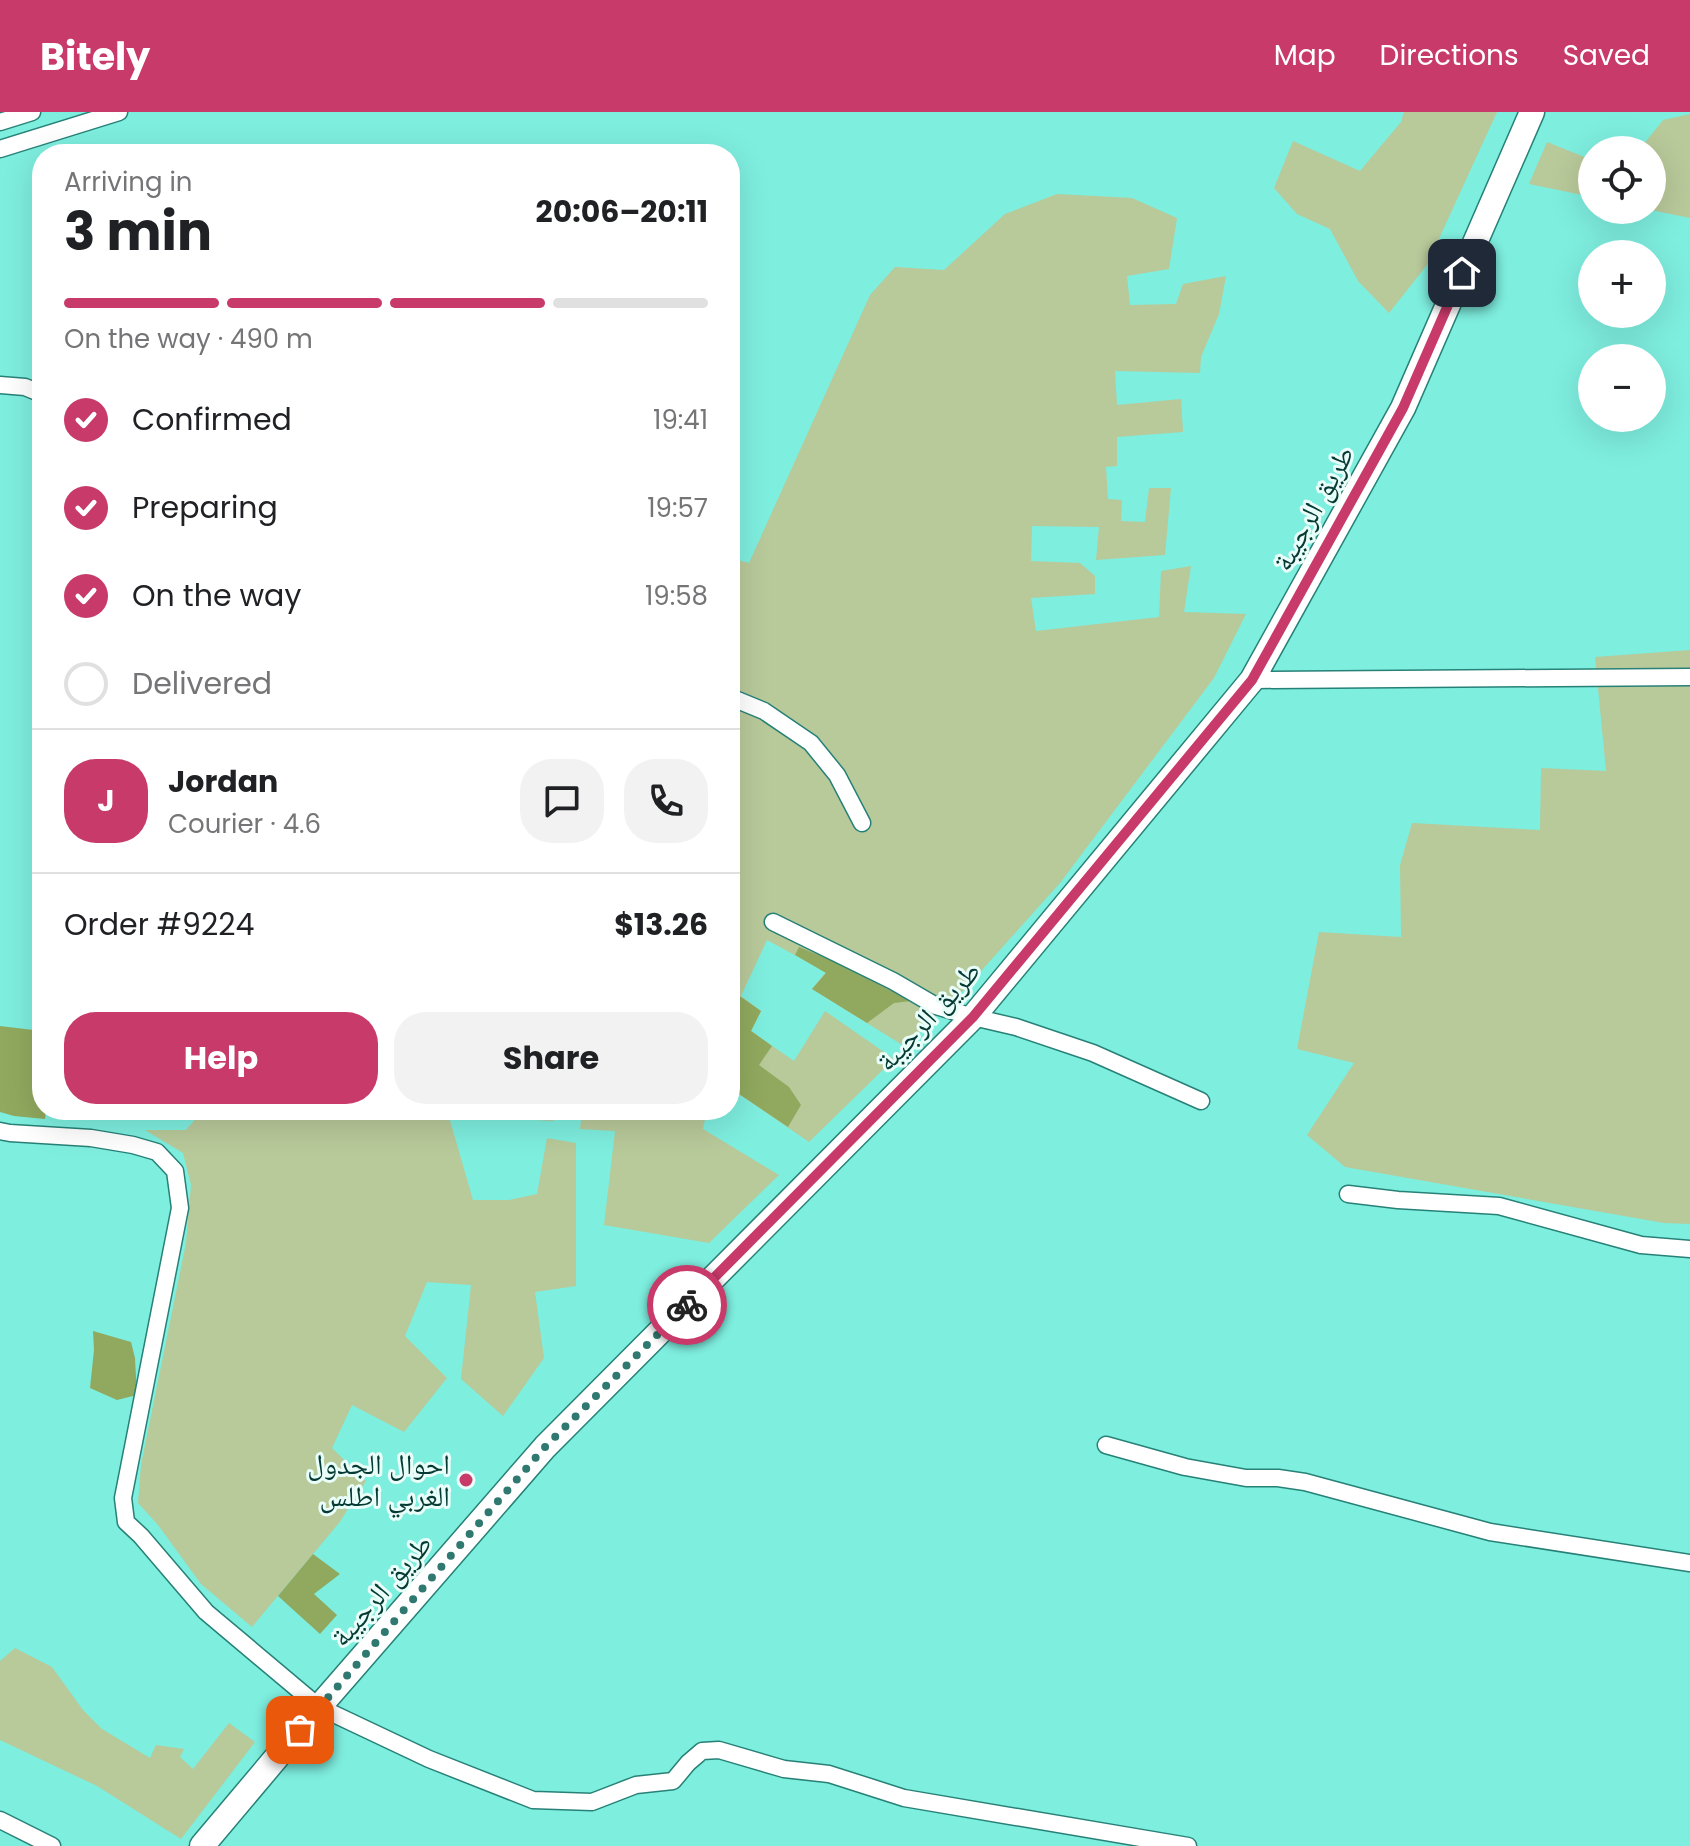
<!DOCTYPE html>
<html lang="en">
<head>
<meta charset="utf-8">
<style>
  body { margin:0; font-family:Poppins,"Noto Naskh Arabic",sans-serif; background:#f2f2f2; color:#202124; height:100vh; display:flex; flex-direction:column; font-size:30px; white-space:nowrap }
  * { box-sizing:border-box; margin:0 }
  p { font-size:26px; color:#757577 }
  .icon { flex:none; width:44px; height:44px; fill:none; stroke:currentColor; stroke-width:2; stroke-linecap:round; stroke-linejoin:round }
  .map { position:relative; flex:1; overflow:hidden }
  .drawer { position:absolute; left:32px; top:32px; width:708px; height:976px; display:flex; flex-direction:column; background:#fff; border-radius:32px; box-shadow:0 8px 32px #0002 }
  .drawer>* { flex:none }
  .buttons { position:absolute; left:1578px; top:24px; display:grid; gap:16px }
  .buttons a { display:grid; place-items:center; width:88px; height:88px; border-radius:50%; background:#fff; box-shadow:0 8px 32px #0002; font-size:40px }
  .pin { position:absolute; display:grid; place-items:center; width:68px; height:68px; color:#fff; margin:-34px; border-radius:16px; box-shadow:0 4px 12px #0006 }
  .courier { position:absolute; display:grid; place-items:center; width:80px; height:80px; margin:-40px; border:6px solid #c73a6a; border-radius:50%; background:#fff; color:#222; box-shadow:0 2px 10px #0007 }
  .headline em { font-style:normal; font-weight:700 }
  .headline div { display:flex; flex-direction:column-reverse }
  .headline { display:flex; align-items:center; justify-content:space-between; height:136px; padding:0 32px }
  h1 { font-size:52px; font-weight:700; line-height:60px }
  .bar { display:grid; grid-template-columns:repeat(4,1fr); gap:12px 8px; align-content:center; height:96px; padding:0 32px }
  .bar i { height:10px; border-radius:6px; background:#e0e0e0 }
  .bar .selected { background:#c73a6a }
  .bar p { grid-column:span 4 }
  .line { display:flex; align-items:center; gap:20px; padding:0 32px; border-top:2px solid #e0e0e0 }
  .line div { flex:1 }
  .round { display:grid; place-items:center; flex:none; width:84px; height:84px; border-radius:32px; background:#f2f2f2 }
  ol { padding:0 32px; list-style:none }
  li { display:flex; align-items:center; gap:24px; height:88px }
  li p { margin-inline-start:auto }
  li .icon { padding:8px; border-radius:50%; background:#c73a6a; color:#fff; stroke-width:4 }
  li:last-child { color:#757577 }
  li i { width:44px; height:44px; border:4px solid #e0e0e0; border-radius:50% }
  .button { display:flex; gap:16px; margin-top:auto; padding:16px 32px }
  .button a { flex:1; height:92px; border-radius:32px; background:#c73a6a; color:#fff; font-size:32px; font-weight:700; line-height:92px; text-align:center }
  .button a+a { background:#f2f2f2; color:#202124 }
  header { display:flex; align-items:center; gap:48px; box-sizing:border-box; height:112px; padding:0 40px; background:#c73a6a; color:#fff }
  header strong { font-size:38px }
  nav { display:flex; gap:44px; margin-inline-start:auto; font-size:28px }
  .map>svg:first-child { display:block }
</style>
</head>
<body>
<header>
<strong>Bitely</strong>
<nav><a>Map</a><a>Directions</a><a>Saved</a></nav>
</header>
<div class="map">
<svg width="1690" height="1734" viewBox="0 0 1690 1734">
  <rect width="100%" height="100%" fill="#7eeedf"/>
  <!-- green -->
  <path fill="#b8c99a" d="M1404,0H1497L1427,153L1389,201L1358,169L1330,117L1297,102L1274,76L1293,29L1360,59L1401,10Z
    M1690,2V106L1651,98L1652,38H1639L1663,8Z
    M1547,30L1592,48V85L1529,72Z
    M1057,82L1132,86L1177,106L1169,157L1127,164L1130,193L1176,192L1183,172L1226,164L1219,202L1201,245L1200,261L1115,259L1117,293L1181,287L1183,320L1117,325V354L1106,355L1108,387L1122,388L1121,409L1145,410L1149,376H1171L1165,443L1096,448L1099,415L1032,414L1031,449L1080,451L1095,464V482L1031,486L1036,519L1159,505L1161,459L1191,454L1184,500L1246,502L1214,566L1060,771L965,877L904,934L812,877L826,860L767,828L741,884L761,899L751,919L794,949L825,899L894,947L809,1030L730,976V446L749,451L870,183L895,155L944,158L1005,102Z
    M1690,538V1112L1664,1111L1345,1055L1307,1023L1354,951L1297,937L1319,820L1401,825L1400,753L1412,711L1540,718L1541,656L1606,659L1595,545Z
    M203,998H447L473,1088H509L537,1082L547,1026L576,1031V1174L535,1180L544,1246L503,1304L461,1267L471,1173L427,1170L405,1224L447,1266L404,1320L352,1293L332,1336L366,1369L339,1411L252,1515L201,1472L158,1413L138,1391L141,1353L186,1131L191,1073L183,1041L145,1018H186Z
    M483,998H554L553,1009L482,1005Z
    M582,998H707L703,1017L779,1063L709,1131L604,1113L615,1019L580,1017Z
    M15,1536L52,1555L83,1598L102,1617L150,1646L156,1633L184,1637L180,1645L193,1657L229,1611L255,1630L181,1727L97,1674L0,1628V1549Z"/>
  <!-- forest -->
  <path fill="#90a95e" d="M799,835L838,851L911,889L894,891L867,911L812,877L826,861L795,843Z
    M730,883L741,885L761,899L751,919L772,934L759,953L789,975L801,993L788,1015L730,976Z
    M0,914L42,919V998H46L45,1007L14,1004L0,1000Z
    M93,1219L131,1230L135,1246L137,1283L117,1288L90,1276L94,1238Z
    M313,1442L340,1462L314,1482L337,1503L320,1522L278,1484Z"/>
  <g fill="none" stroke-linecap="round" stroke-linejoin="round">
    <!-- minor casing -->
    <g stroke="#278177" stroke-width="19">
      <path id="minor" d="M0,10L32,0
        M0,37L119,0
        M0,273L25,275L42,282
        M1252,568L1690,565
        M730,585L764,599L811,631L837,663L862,711
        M773,810L893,869L936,894L973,905L1016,915L1093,941L1201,989
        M0,1019L10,1021L91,1026L133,1033L157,1040L175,1059L180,1096L123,1386L126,1410L141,1424L206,1500L319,1595L429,1647L533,1688L592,1690L636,1673L673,1669L688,1651L702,1639L719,1638L784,1657L829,1662L904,1686L1188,1734
        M1348,1082L1398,1088L1499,1094L1641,1133L1690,1137
        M1106,1333L1185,1355L1246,1366H1278L1305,1370L1490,1420L1690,1451
        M0,1708L52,1734"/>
    </g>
    <!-- primary casing -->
    <g stroke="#278177" stroke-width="27">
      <path id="primary" d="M202,1734L319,1595L545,1335L973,905L1252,568L1403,296L1532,0"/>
    </g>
    <!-- minor -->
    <use href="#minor" stroke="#fff" stroke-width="16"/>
    <!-- primary -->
    <use href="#primary" stroke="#fff" stroke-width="24"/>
  </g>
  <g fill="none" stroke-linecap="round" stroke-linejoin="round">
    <!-- done -->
    <path stroke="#2f7970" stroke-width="8" stroke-dasharray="0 14.4" d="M300,1618L545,1335L687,1193"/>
    <!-- route -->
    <path stroke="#c73a6a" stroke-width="10" d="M687,1193L973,905L1252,568L1403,296L1462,161"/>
  </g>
  <!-- markers -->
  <circle fill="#c73a6a" stroke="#e9fdf9" stroke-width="3" cx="466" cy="1368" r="8"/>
  <g text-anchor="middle" stroke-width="6" stroke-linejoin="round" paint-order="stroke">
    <!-- street labels -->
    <g font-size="28" fill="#053a34" stroke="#e9fdf9">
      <text transform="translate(1313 396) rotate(-61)" y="10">طريق الرجيبة</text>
      <text transform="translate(928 904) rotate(-47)" y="10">طريق الرجيبة</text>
      <text transform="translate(381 1478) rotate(-49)" y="10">طريق الرجيبة</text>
    </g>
    <!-- poi labels -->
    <g font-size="28" fill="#053a34" stroke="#e9fdf9" text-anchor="end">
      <text x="450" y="1362">احوال الجدول<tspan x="450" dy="32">الغربي اطلس</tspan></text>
    </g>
  </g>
</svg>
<div class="buttons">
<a><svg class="icon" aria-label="locate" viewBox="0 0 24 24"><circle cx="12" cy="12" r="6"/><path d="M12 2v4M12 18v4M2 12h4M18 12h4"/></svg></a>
<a>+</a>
<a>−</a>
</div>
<div class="pin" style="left:300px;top:1618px;background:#ea580c"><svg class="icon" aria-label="bag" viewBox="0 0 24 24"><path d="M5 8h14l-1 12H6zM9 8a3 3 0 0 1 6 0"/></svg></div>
<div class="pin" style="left:1462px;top:161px;background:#1f2937"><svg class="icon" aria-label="home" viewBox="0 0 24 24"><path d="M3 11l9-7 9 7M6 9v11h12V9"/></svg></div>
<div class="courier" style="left:687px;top:1193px"><svg class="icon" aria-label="bike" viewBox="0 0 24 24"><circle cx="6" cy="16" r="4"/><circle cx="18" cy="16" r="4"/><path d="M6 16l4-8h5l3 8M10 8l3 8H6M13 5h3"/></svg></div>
<section class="drawer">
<div class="headline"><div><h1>3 min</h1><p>Arriving in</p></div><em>20:06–20:11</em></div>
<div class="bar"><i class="selected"></i><i class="selected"></i><i class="selected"></i><i></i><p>On the way · 490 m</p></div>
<ol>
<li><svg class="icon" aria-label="check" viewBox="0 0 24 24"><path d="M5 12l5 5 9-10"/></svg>Confirmed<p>19:41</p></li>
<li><svg class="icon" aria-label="check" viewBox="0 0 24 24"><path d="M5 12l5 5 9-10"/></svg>Preparing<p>19:57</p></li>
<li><svg class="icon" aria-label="check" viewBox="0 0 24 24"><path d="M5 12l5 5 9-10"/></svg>On the way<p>19:58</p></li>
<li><i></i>Delivered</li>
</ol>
<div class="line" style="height:144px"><b class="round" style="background:#c73a6a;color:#fff">J</b><div><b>Jordan</b><p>Courier · 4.6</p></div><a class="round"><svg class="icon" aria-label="chat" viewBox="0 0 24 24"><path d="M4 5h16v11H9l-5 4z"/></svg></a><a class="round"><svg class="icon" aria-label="phone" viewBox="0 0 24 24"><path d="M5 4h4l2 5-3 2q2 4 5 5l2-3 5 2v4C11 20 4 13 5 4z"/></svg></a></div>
<div class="line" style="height:104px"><div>Order #9224</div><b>$13.26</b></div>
<div class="button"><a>Help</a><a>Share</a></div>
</section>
</div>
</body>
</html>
